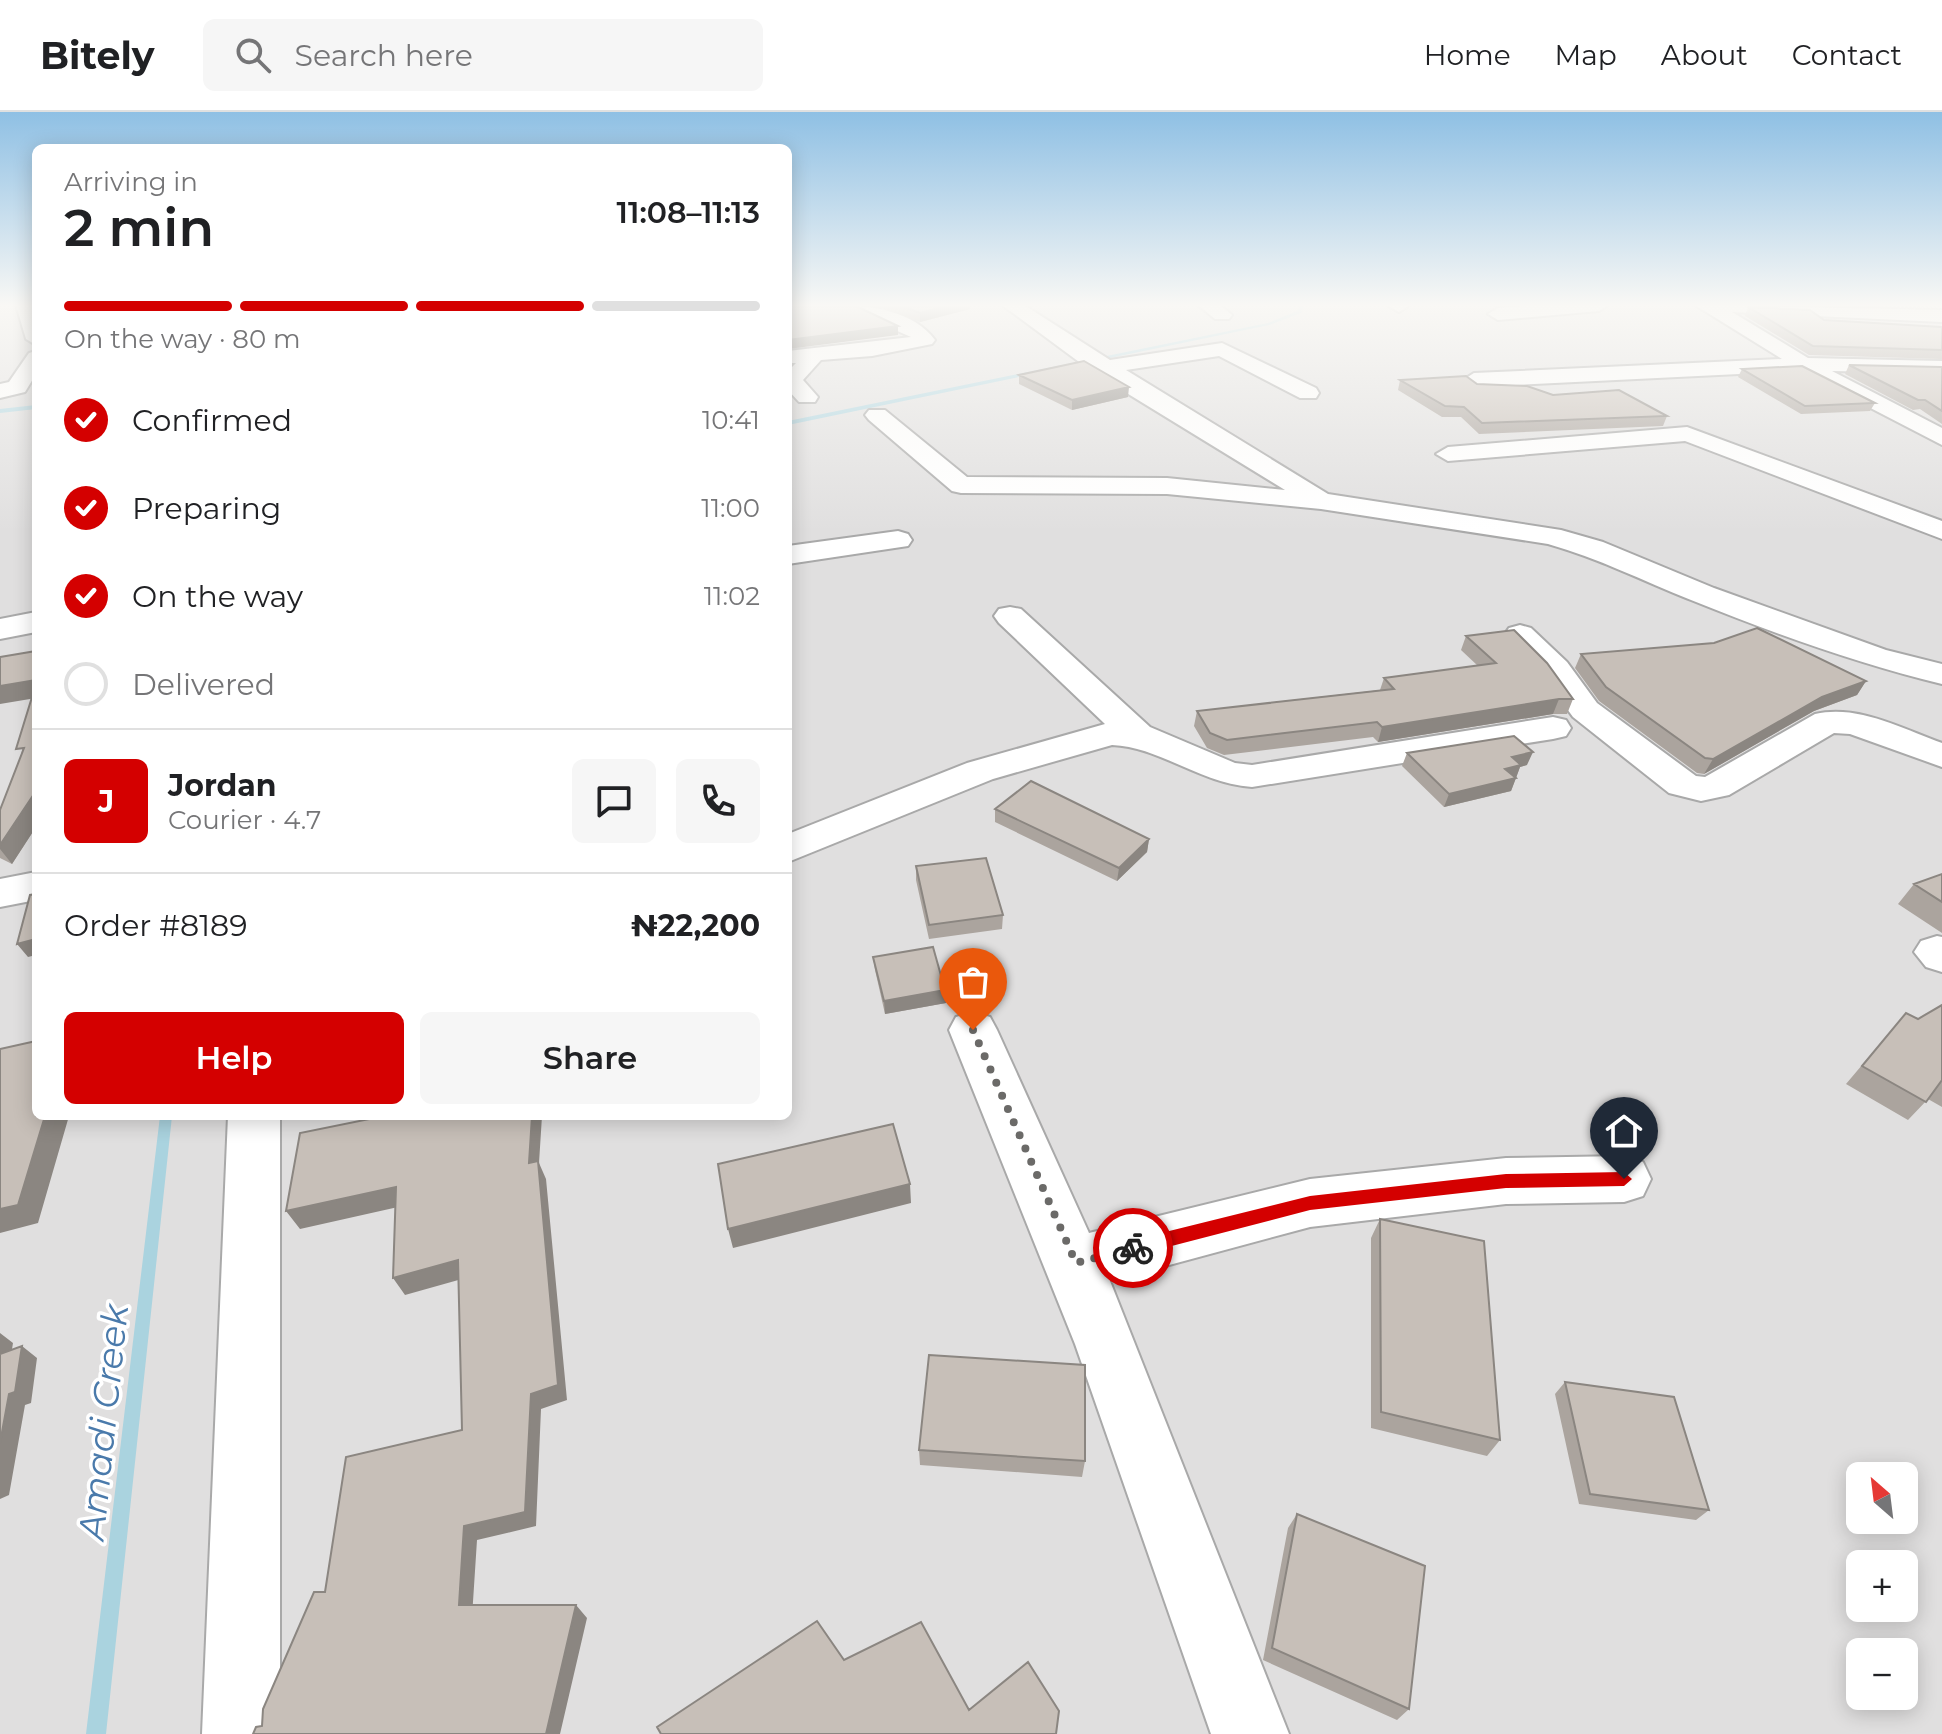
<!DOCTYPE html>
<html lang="en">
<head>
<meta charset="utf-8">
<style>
  body { margin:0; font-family:Montserrat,sans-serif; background:#f6f6f6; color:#202124; height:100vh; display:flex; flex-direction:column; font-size:30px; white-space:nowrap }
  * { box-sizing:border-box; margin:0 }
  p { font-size:26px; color:#757577 }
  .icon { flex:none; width:44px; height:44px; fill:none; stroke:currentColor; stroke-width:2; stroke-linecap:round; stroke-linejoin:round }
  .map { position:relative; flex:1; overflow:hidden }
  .side { position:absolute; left:32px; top:32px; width:760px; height:976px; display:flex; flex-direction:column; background:#fff; border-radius:12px; box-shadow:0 4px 20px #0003 }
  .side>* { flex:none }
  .needle { width:52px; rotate:332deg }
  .controls { position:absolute; left:1846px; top:1350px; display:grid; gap:16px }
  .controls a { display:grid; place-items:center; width:72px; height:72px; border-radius:12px; background:#fff; box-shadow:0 4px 20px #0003; font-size:40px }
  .pin { position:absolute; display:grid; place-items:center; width:68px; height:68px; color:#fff; margin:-82px -34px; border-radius:50% 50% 50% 0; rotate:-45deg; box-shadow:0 0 8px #0007 }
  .pin .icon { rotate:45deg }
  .courier { position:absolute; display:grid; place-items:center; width:80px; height:80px; margin:-40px; border:6px solid #d40000; border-radius:50%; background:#fff; color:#222; box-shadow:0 2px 10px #0007 }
  .head em { font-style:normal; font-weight:600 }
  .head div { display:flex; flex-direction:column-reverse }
  .head { display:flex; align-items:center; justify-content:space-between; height:136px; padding:0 32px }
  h1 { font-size:52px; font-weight:600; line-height:60px }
  .bar { display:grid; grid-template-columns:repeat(4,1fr); gap:12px 8px; align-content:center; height:96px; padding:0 32px }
  .bar i { height:10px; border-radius:6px; background:#e0e0e0 }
  .bar .current { background:#d40000 }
  .bar p { grid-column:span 4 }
  .line { display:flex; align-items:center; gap:20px; padding:0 32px; border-top:2px solid #e0e0e0 }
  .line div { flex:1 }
  .round { display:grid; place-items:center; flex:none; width:84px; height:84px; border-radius:12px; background:#f6f6f6 }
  ol { padding:0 32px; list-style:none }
  li { display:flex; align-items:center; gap:24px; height:88px }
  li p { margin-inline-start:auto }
  li .icon { padding:8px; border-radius:50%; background:#d40000; color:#fff; stroke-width:4 }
  li:last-child { color:#757577 }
  li i { width:44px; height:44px; border:4px solid #e0e0e0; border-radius:50% }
  .primary-button { display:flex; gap:16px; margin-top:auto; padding:16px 32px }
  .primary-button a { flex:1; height:92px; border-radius:12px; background:#d40000; color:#fff; font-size:32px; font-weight:600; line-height:92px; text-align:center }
  .primary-button a+a { background:#f6f6f6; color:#202124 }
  header { display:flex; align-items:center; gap:48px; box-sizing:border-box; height:112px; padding:0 40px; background:#fff; border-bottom:2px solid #e0e0e0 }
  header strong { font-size:38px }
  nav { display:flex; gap:44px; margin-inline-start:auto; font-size:28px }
  .search { width:560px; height:72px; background:#f6f6f6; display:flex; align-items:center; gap:20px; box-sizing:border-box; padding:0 28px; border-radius:12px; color:#757577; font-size:30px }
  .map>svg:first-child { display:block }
</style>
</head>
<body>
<header>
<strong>Bitely</strong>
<div class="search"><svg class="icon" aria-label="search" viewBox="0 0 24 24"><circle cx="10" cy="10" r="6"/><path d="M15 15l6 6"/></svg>Search here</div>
<nav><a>Home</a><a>Map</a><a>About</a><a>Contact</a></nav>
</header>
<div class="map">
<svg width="1942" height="1622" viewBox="0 0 1942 1622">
  <rect width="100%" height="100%" fill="#f2efe9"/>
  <!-- residential -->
  <path fill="#e0dfdf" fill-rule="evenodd" d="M0,193H36V1004H788V193H1942V1622H0ZM1860,1364H1904V1408H1860ZM1860,1452H1904V1496H1860ZM1860,1540H1904V1584H1860Z"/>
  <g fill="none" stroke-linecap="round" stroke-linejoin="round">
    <!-- stream -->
    <path fill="#aad3df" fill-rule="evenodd" d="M1300,193H1304L1301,201L1269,213L788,313V309L1268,211L1297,199Z
      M36,293V297L0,301V297Z
      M160,1004H172L106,1622H86Z"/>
    <!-- minor casing -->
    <g stroke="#a9a9a9" stroke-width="4">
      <path id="minor" d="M16,193H34L36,233L26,227Z
        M838,193C870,193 914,199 935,228L932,232L872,244L821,248L803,268L818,285L815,290H799L788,278V259L796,251H788V239L911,225Z
        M1002,193H1024L1110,248L1222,231L1316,276L1319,281L1316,286H1300L1219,244L1126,258L1328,382L1561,418L1603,430L1714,476L1886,538L1942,552V572C1856,551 1773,521 1691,488C1643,469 1598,446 1548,432L1321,397L1167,382L961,381L952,379L869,308L865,303L869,298H885L967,365L1167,366L1285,378L1094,261Z
        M1198,193H1220L1232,203L1229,207H1215Z
        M1387,193H1408V194L1399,200Z
        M1535,193H1608L1599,199L1498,208L1488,202L1498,196Z
        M1695,193L1942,198V210L1732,200L1808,246L1942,249V261L1832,259L1942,316V333L1799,259L1474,275L1463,268L1474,261L1782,247Z
        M36,239V262L25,280L0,286V272L9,270L29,241Z
        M1687,315L1942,409V427L1685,329L1448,349L1436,342L1448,335Z
        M898,419L908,422L912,428L908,434L788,452V434Z
        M1010,495L1021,497L1150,615L1235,651L1252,653L1553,605L1566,608L1571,616L1566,624L1553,627L1252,675C1199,671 1160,635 1112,633L993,667L788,750V722L967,651L1105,612L999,511L994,504L999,497Z
        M36,500V520L0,527V507Z
        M1520,513L1531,516L1567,550L1597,591L1696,664L1705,665L1815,602C1858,592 1903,617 1942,631V655L1850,622L1834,621L1729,683L1701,689L1669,681L1573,605L1543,564L1504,523L1509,516Z
        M36,760V788L0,795V767Z
        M1937,824L1942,825V860L1926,855L1914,840L1921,829Z
        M973,900L990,905L997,918L1089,1121L1310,1067L1506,1046L1624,1044L1643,1050L1651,1067L1643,1084L1624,1090L1506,1092L1310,1115L1110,1169L1289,1622H1211L1075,1232L949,918L956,905Z
        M228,1004H280V1622H202Z"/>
    </g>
    <!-- minor -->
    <use href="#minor" fill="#fff" fill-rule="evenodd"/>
  </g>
  <!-- wall -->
  <path fill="#aba49e" d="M860,193H970V197L920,210L878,194Z
    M1748,195L1824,208L1942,215V247L1809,243L1745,204Z
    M1849,253L1942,255V312L1920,297L1913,298L1845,262Z
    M1742,257L1875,291L1870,299L1801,302L1738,265Z
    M1019,263L1128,285L1072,298L1019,272Z
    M1400,268L1477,272L1553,283L1667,304L1663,314L1479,322L1461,305H1442L1398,278Z
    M1466,524L1573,587L1567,602H1553L1378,630L1373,625L1224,643L1207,636L1194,614L1197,599L1380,578L1384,566L1478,554L1461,538Z
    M36,539V715L12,752L0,746V698L21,644L31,587Z
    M1581,542L1866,569L1857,583L1814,599L1704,662L1697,661L1599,589L1575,556Z
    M1407,641L1527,653L1520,655L1511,679L1444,695L1402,654Z
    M995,697L1149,727L1147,740L1117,769L995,710Z
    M916,754L1003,803L1002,817L929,827L916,768Z
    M1942,762V821L1898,792L1914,772Z
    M873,845L945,878L946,891L885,902L875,858Z
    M1942,893V995L1928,987L1908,1008L1846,972L1906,901L1918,907Z
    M1380,1107L1500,1328L1487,1344L1371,1316V1126Z
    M1565,1270L1709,1398L1696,1408L1579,1392L1555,1282Z
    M919,1338L1085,1349L1082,1365L920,1353Z
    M1297,1402L1409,1597L1397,1608L1263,1548L1288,1416Z"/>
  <!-- shaded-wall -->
  <path fill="#8b8681" d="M951,193H970V197L920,210V201Z
    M898,214V223L788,237V228Z
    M1129,275L1128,285L1072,298V288Z
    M36,568V586L0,592V574Z
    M1866,569L1857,583L1814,599L1704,662L1713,647L1822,585Z
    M1559,587L1553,602L1378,630L1382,615Z
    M1533,640L1527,653L1520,655L1516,666L1500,670L1512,645Z
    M1516,666L1511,679L1444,695L1449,682Z
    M36,679V715L12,752L0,737V733Z
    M1149,727L1147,740L1117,769L1119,756Z
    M36,827V843L28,845L17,832Z
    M945,878L946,891L885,902L884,889Z
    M45,1004H69L38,1111L0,1121V1097Z
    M532,1004H542L539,1051L546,1067L567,1288L541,1297L536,1414L477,1428L472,1505L459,1493L464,1414L529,1051Z
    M910,1072L911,1091L733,1136L728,1117Z
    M396,1075L407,1093L300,1117L286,1099Z
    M458,1148L469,1165L405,1183L393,1166Z
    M0,1221L13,1231L9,1256L0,1249Z
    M22,1234L37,1246L31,1291L25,1293L9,1383L0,1387V1331L9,1282Z
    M576,1493L587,1506L560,1622H546Z"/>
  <!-- building -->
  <path fill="#c7bfb8" stroke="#8b8681" stroke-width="2" d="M788,193H854L898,214L788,228Z
    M899,193H951L920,201Z
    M1748,195L1810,198L1824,208L1942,215V238L1813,234Z
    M1084,249L1129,275L1072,288L1019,263Z
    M1849,253L1942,255V299L1925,288H1918Z
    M1802,254L1875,291L1805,294L1742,257Z
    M1466,264L1477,272L1527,274L1553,283L1619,278L1667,304L1482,311L1464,295L1445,294L1400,268Z
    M1757,516L1866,569L1822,585L1713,647L1705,646L1606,575L1581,542L1714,531Z
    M1514,518L1547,551L1573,587H1559L1382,615L1377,610L1227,628L1210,621L1197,599L1394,577L1384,566L1496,551L1466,524Z
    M36,539V568L0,574V545Z
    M36,572V679L0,733V698L24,636L16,637Z
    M1514,624L1533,640L1512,645L1521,653L1505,657L1516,666L1449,682L1407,641Z
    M1031,669L1149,727L1119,756L995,697Z
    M986,746L1003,803L929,813L916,754Z
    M1942,762V790L1914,772Z
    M36,782V827L17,832L30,783Z
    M933,835L945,878L884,889L873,845Z
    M1942,893V968L1926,990L1862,954L1906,901L1918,907Z
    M36,929V1004H45L18,1093L0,1097V937Z
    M384,1004H532L529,1051L538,1049L558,1273L531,1282L525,1400L464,1414L459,1493H576L546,1622H253L256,1615L262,1614L263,1597L314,1480H325L346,1345L462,1318L458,1148L393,1166L396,1075L286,1099L300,1021Z
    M893,1012L910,1072L728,1117L718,1052Z
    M1380,1107L1484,1129L1500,1328L1381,1300Z
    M22,1234L15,1280L9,1282L0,1331V1242Z
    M929,1243L1085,1253V1349L919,1338Z
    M1565,1270L1674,1285L1709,1398L1590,1382Z
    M1297,1402L1425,1454L1409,1597L1272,1536Z
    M817,1509L844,1548L921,1510L969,1598L1028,1550L1059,1599L1056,1622H661L657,1615Z"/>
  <!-- sky -->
  <linearGradient id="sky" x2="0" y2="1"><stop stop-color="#8fc0e4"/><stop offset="0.46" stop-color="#f9f8f5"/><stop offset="1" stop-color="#f9f8f5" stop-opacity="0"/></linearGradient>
  <rect width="1942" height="420" fill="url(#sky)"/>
  <!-- route -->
  <path fill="#d40000" d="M1624,1060L1632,1067L1624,1074L1506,1076L1310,1098L1133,1144L1124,1136L1133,1128L1310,1084L1506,1062Z"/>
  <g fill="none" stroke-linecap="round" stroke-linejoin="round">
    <!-- done -->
    <path stroke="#6b6a68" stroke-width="8" stroke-dasharray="0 14.4" d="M973,918L1076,1151L1133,1136"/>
  </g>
  <g text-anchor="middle" stroke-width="7" stroke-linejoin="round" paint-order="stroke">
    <!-- near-water labels -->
    <g font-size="36" font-style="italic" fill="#4a7aab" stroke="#fff">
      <text transform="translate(103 1310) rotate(-84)" y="13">Amadi Creek</text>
    </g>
  </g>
</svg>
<div class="controls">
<a><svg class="needle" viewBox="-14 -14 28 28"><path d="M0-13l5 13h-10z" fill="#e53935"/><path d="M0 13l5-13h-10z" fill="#757577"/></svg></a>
<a>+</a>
<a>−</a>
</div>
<div class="pin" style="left:973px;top:918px;background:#ea580c"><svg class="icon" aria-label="bag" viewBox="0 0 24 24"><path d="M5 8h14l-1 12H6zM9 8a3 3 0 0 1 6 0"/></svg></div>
<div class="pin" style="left:1624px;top:1067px;background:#1f2937"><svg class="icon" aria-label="home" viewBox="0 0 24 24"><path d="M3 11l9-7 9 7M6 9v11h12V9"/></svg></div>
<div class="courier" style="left:1133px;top:1136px"><svg class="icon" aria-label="bike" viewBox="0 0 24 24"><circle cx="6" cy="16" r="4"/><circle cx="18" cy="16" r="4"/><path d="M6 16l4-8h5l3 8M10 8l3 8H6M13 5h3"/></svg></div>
<section class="side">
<div class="head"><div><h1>2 min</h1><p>Arriving in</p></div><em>11:08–11:13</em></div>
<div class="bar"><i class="current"></i><i class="current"></i><i class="current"></i><i></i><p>On the way · 80 m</p></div>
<ol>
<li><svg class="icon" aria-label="check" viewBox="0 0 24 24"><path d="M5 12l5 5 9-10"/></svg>Confirmed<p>10:41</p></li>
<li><svg class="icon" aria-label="check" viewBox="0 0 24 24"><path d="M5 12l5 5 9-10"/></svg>Preparing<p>11:00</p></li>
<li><svg class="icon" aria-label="check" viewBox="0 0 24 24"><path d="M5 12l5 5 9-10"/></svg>On the way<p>11:02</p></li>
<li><i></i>Delivered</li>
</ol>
<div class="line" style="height:144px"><b class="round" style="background:#d40000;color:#fff">J</b><div><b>Jordan</b><p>Courier · 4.7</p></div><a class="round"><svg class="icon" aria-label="chat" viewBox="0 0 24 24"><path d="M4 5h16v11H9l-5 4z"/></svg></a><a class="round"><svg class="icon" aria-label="phone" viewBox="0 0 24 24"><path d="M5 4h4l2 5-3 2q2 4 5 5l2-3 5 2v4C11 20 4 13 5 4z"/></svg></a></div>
<div class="line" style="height:104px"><div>Order #8189</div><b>₦22,200</b></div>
<div class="primary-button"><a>Help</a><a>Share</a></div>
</section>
</div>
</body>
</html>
